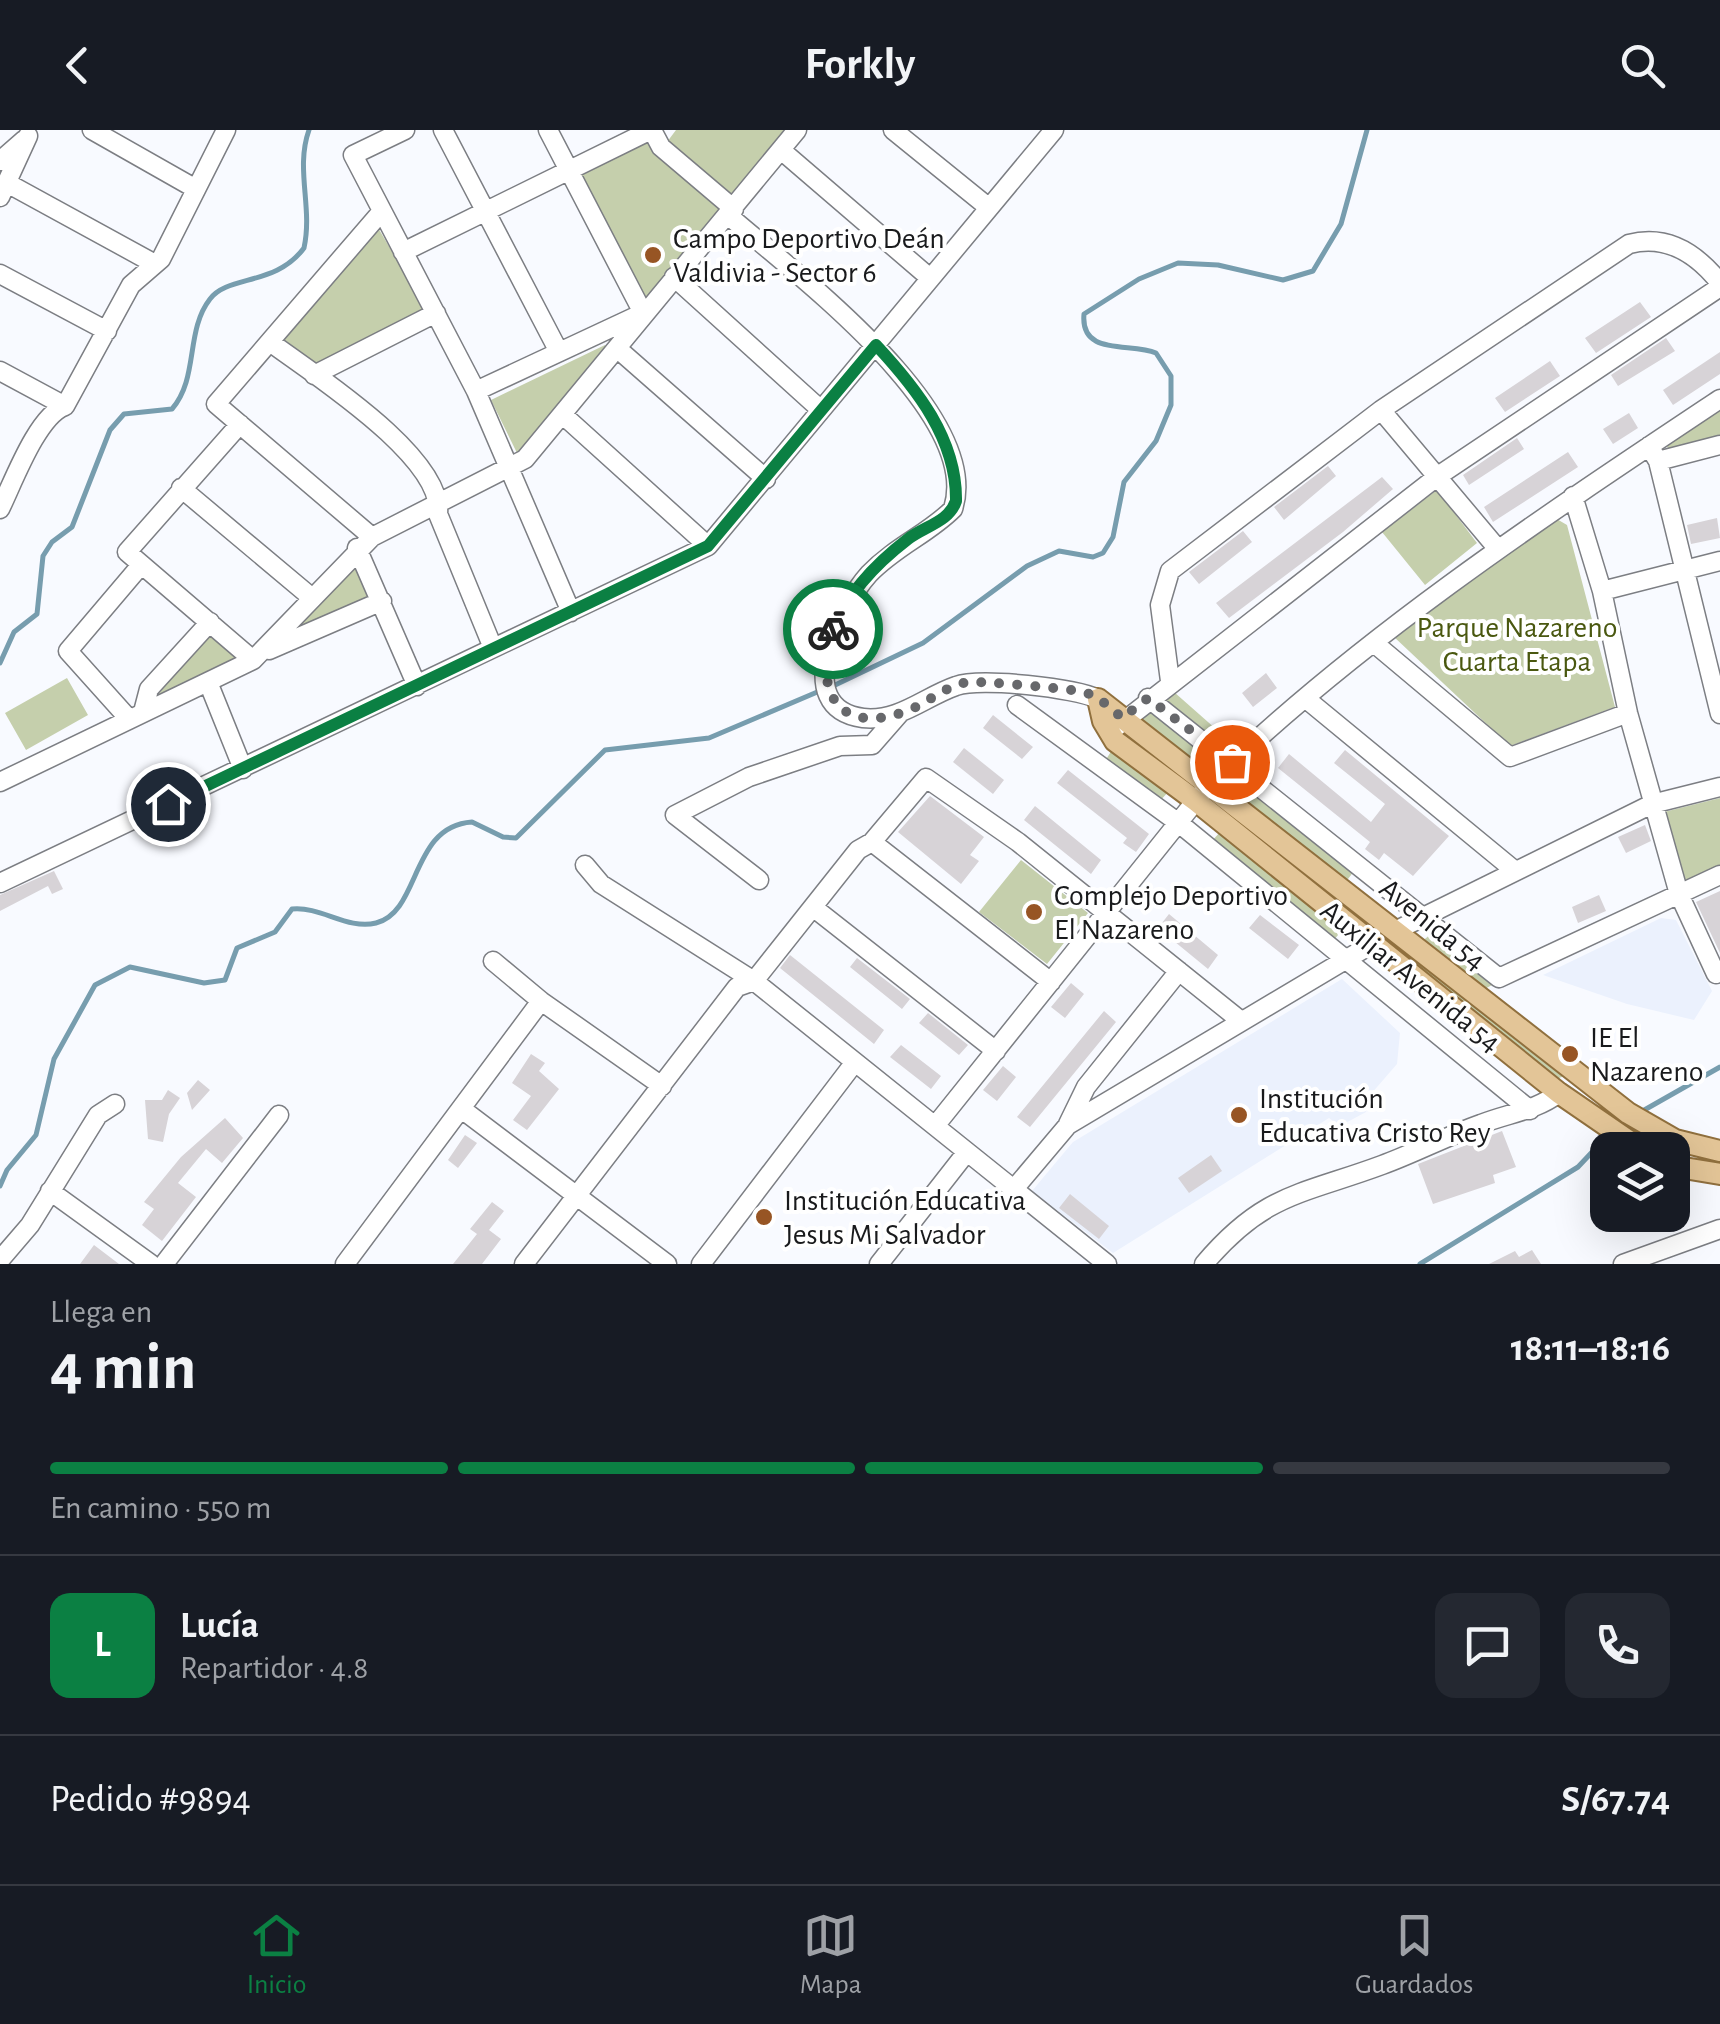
<!DOCTYPE html>
<html lang="es">
<head>
<meta charset="utf-8">
<style>
  body { margin:0; font-family:"Alegreya Sans",sans-serif; background:#242831; color:#f1f3f6; height:100vh; display:flex; flex-direction:column; font-size:38px; white-space:nowrap }
  * { box-sizing:border-box; margin:0 }
  p { font-size:32px; color:#9ea1a6 }
  .icon { flex:none; width:55px; height:55px; fill:none; stroke:currentColor; stroke-width:2; stroke-linecap:round; stroke-linejoin:round }
  .map { position:relative; height:1134px; overflow:hidden }
  .sheet { display:flex; flex-direction:column; background:#171b24; flex:1 }
  .sheet>* { flex:none }
  .fabs { position:absolute; left:1590px; top:1002px; display:grid; gap:20px }
  .fabs a { display:grid; place-items:center; width:100px; height:100px; border-radius:20px; background:#171b24; box-shadow:0 10px 40px #0002; font-size:50px }
  .pin { position:absolute; display:grid; place-items:center; width:85px; height:85px; color:#fff; margin:-42px; border:5px solid #fff; border-radius:50%; box-shadow:0 2px 10px #0007 }
  .courier { position:absolute; display:grid; place-items:center; width:100px; height:100px; margin:-50px; border:8px solid #0b8043; border-radius:50%; background:#fff; color:#222; box-shadow:0 2px 12px #0007 }
  .head em { font-style:normal; font-weight:600 }
  .head div { display:flex; flex-direction:column-reverse }
  .head { display:flex; align-items:center; justify-content:space-between; height:170px; padding:0 50px }
  h1 { font-size:65px; font-weight:600; line-height:75px }
  .bar { display:grid; grid-template-columns:repeat(4,1fr); gap:15px 10px; align-content:center; height:120px; padding:0 50px }
  .bar i { height:12px; border-radius:8px; background:#363941 }
  .bar .on { background:#0b8043 }
  .bar p { grid-column:span 4 }
  .line { display:flex; align-items:center; gap:25px; padding:0 50px; border-top:2px solid #363941 }
  .line div { flex:1 }
  .round { display:grid; place-items:center; flex:none; width:105px; height:105px; border-radius:20px; background:#242831 }
  header { display:flex; justify-content:space-between; align-items:center; height:130px; padding:0 50px; background:#171b24; font-size:45px; font-weight:600 }
  .dock { display:flex; justify-content:space-around; align-items:center; height:140px; border-top:2px solid #363941; background:#171b24; font-size:28px; color:#9ea1a6 }
  .dock a { display:grid; justify-items:center; gap:5px }
  .dock .on { color:#0b8043 }
  .map>svg:first-child { display:block }
</style>
</head>
<body>
<header><svg class="icon" aria-label="back" viewBox="0 0 24 24"><path d="M15 5l-7 7 7 7"/></svg>Forkly<svg class="icon" aria-label="search" viewBox="0 0 24 24"><circle cx="10" cy="10" r="6"/><path d="M15 15l6 6"/></svg></header>
<div class="map">
<svg width="1720" height="1134" viewBox="0 0 1720 1134">
  <rect width="100%" height="100%" fill="#f8faff"/>
  <!-- built -->
  <path fill="#ebf1fd" d="M1661,788L1676,790L1712,861L1694,890L1627,874L1543,845Z
    M1342,849L1400,903L1397,934L1371,964L1366,982L1340,996L1329,988L1113,1123L1032,1061L1073,1012Z"/>
  <!-- green -->
  <path fill="#c5cfac" d="M676,0H787L733,67L667,12Z
    M649,10L659,25L722,81L644,169L581,44Z
    M377,96L427,181L313,237L281,209Z
    M605,215L606,218L517,323L491,270Z
    M1720,277V307L1668,320L1667,315Z
    M1437,360L1477,413L1425,455L1382,402Z
    M1555,388L1567,395L1615,577L1510,616L1393,506Z
    M356,437L372,467L287,507Z
    M209,502L236,525V530L157,566Z
    M67,548L88,585L26,620L5,583Z
    M1174,562L1225,607L1221,613L1164,569Z
    M1148,578L1201,618L1191,629L1139,592L1138,582Z
    M1112,620L1169,661L1159,672L1105,631Z
    M1255,660L1354,741L1345,753L1245,671Z
    M1720,668V740L1687,754L1682,750L1664,682Z
    M1220,702L1342,800L1334,810L1212,711Z
    M1021,730L1088,783L1047,834L979,782Z
    M1431,804L1494,854L1479,862L1420,813Z
    M1409,822L1562,943V947L1556,949L1400,827Z"/>
  <g fill="none" stroke-linecap="round" stroke-linejoin="round">
    <!-- stream -->
    <path stroke="#779dae" stroke-width="5" d="M0,533L14,502L37,484L43,426L52,412L72,397L110,300L124,284L172,279C199,248 185,201 210,169C228,145 276,156 304,118C313,77 295,39 309,0
      M833,556L923,513L1027,436L1059,421L1093,427L1103,423L1113,407L1124,352L1156,311L1171,275V246L1156,223C1131,212 1080,227 1084,184L1139,149L1178,133L1218,135L1283,150L1313,141L1341,94L1367,0
      M1639,983L1720,937
      M0,1056L7,1040L36,1005L54,929L95,855L130,837L204,853L225,850L237,818L275,802L292,779C321,776 347,800 376,793C421,782 410,696 472,692L503,707L516,708L605,620L709,608L822,560
      M1420,1134L1578,1037L1610,1003"/>
  </g>
  <!-- building -->
  <path fill="#d7d3d7" d="M1640,172L1651,187L1596,223L1585,208Z
    M1666,208L1675,221L1618,256L1611,245Z
    M1720,222V244L1673,275L1663,260Z
    M1550,231L1560,246L1505,282L1495,268Z
    M1629,283L1638,298L1613,314L1603,299Z
    M1517,308L1524,319L1469,355L1463,345Z
    M1568,322L1578,337L1493,392L1484,377Z
    M1328,336L1336,346L1284,390L1274,377Z
    M1382,347L1393,359L1343,402L1229,488L1216,473Z
    M1717,388L1720,408L1691,414L1687,395Z
    M1243,401L1252,412L1199,454L1189,442Z
    M1266,543L1277,558L1253,577L1242,563Z
    M993,585L1033,617L1022,629L983,598Z
    M964,618L1004,650L993,664L953,632Z
    M1345,620L1449,706L1413,746L1384,723L1379,730L1365,719L1370,712L1278,638L1289,624L1371,692L1385,674L1334,633Z
    M1068,640L1149,704L1136,722L1123,713L1127,708L1057,653Z
    M930,666L984,707L970,725L979,731L961,754L898,702Z
    M1035,676L1101,730L1091,744L1024,690Z
    M1645,695L1651,711L1626,723L1618,707Z
    M54,741L63,759L52,764L48,756L0,781V765Z
    M1720,761V823L1696,772Z
    M1599,765L1606,781L1578,793L1572,777Z
    M1169,784L1218,825L1208,839L1158,798Z
    M1260,785L1299,815L1288,829L1249,798Z
    M790,825L884,900L874,914L780,838Z
    M857,828L910,869L902,879L850,837Z
    M1071,853L1084,864L1065,888L1051,877Z
    M1104,881L1116,892L1030,997L1017,987Z
    M928,883L968,915L959,925L919,893Z
    M901,915L941,946L931,959L890,927Z
    M531,924L545,933L539,941L559,959L527,1000L513,990L531,966L512,953Z
    M1003,936L1016,947L997,971L983,960Z
    M198,950L210,960L192,980L187,963Z
    M168,960L180,968L169,984L163,1012L148,1009L145,970H162Z
    M225,988L243,1008L222,1033L206,1019L178,1053L196,1067L162,1111L142,1095L154,1079L144,1072L181,1027Z
    M1502,1001L1516,1037L1493,1045L1495,1053L1433,1074L1418,1034Z
    M465,1005L477,1013L458,1038L448,1030Z
    M1211,1025L1222,1041L1189,1063L1178,1048Z
    M1070,1064L1109,1096L1099,1109L1059,1078Z
    M492,1072L504,1081L489,1100L501,1109L482,1134H453L477,1104L470,1099Z
    M94,1115L119,1134H80Z
    M1532,1120L1541,1134H1489L1515,1121L1519,1127Z"/>
  <g fill="none" stroke-linecap="round" stroke-linejoin="round">
    <!-- minor casing -->
    <g stroke="#7c7e83" stroke-width="21">
      <path id="minor" d="M92,0L196,59
        M405,0L353,25L476,261L571,482
        M443,0L559,222
        M652,0L661,17L734,79
        M893,0L988,77
        M781,20L930,148
        M0,31L24,10
        M7,53L155,134
        M0,67L28,6
        M729,86C793,142 984,283 953,379C928,404 896,416 869,444C841,475 788,578 863,588C899,592 924,567 956,556C980,547 1075,558 1098,569
        M403,122L651,0
        M0,144L107,201
        M674,147L821,280
        M270,212C313,244 444,327 438,384L493,518
        M619,220L766,349
        M0,241L65,276
        M314,245L436,183
        M476,261L643,183L548,0
        M1381,280L1497,418
        M563,285L708,416
        M240,294L127,422L253,530
        M1649,316L1658,331L1720,584
        M1658,331L1720,315
        M181,358L311,467
        M1573,366L1602,461L1628,583L1679,764L1716,844L1720,842
        M0,379C13,353 37,286 65,276L131,155L161,129L226,0
        M372,407L216,274L382,81
        M357,418L417,556
        M1602,461L1720,431
        M1374,513L1510,627L1628,583
        M269,520L382,471
        M1170,551L1160,475L1170,441L1381,280L1629,114C1667,104 1697,124 1720,153
        M208,552L243,639
        M1148,568L1499,848L1720,745
        M1305,568L1514,740
        M1017,575L1180,694L1530,980
        M143,582L149,559L210,492
        M129,589L68,521L141,435
        M1115,598L1438,346L1720,157
        M0,652L253,530L372,407L525,329L797,0
        M872,712L1051,852
        M585,735L601,754L754,851L1107,1134
        M759,750L675,685L749,647L840,616L872,615L900,583
        M0,753L708,416L1054,0
        M814,778L996,921
        M1395,801L1652,674L1720,657
        M493,831L541,871L662,956
        M463,980L667,1134
        M1068,994L1086,957L1179,841
        M935,996L1210,653C1364,505 1543,387 1720,269
        M1014,1059L1068,995L1372,814
        M50,1061L151,1134
        M0,1130L30,1095L98,985L115,974
        M164,1134L279,985
        M345,1134L541,871
        M524,1134L737,857L754,851L858,720L872,712L926,648L1018,712L1241,891
        M701,1134L855,932
        M879,1134L966,1023
        M1204,1134C1264,1063 1301,1065 1382,1035C1415,1023 1447,1006 1481,994C1509,983 1535,981 1559,963
        M1623,1134L1720,1099"/>
    </g>
    <!-- major casing -->
    <g stroke="#90703e" stroke-width="24">
      <path id="major" d="M1098,569L1628,983L1675,1010L1720,1021
        M1098,569L1103,591L1115,611L1196,671L1559,963L1642,1020
        M1672,1036L1720,1044"/>
    </g>
    <!-- minor -->
    <use href="#minor" stroke="#fff" stroke-width="18"/>
    <!-- major -->
    <use href="#major" stroke="#e3c597" stroke-width="20"/>
  </g>
  <g fill="none" stroke-linecap="round" stroke-linejoin="round">
    <!-- done -->
    <path stroke="#67686b" stroke-width="10" stroke-dasharray="0 18" d="M833,499C813,560 837,607 907,581C928,573 946,555 969,552C982,551 1073,559 1084,562C1099,567 1111,578 1122,588L1148,568L1232,632"/>
    <!-- route -->
    <path stroke="#0b8043" stroke-width="12" d="M168,674L708,416L876,215C916,258 957,309 956,371C949,392 925,396 908,409C878,432 848,463 833,499"/>
  </g>
  <!-- markers -->
  <g fill="#975524" stroke="#fff" stroke-width="4">
    <circle cx="653" cy="125" r="10"/>
    <circle cx="1034" cy="782" r="10"/>
    <circle cx="1570" cy="924" r="10"/>
    <circle cx="1239" cy="985" r="10"/>
    <circle cx="764" cy="1087" r="10"/>
  </g>
  <g text-anchor="middle" stroke-width="8" stroke-linejoin="round" paint-order="stroke">
    <!-- poi labels -->
    <g font-size="30" fill="#191a1c" stroke="#fff" text-anchor="start">
      <text x="673" y="118">Campo Deportivo Deán<tspan x="673" dy="34">Valdivia - Sector 6</tspan></text>
      <text x="1054" y="775">Complejo Deportivo<tspan x="1054" dy="34">El Nazareno</tspan></text>
      <text x="1590" y="917">IE El<tspan x="1590" dy="34">Nazareno</tspan></text>
      <text x="1259" y="978">Institución<tspan x="1259" dy="34">Educativa Cristo Rey</tspan></text>
      <text x="784" y="1080">Institución Educativa<tspan x="784" dy="34">Jesus Mi Salvador</tspan></text>
    </g>
    <!-- park labels -->
    <g font-size="30" fill="#4a5810" stroke="#fff">
      <text x="1517" y="507">Parque Nazareno<tspan x="1517" dy="34">Cuarta Etapa</tspan></text>
    </g>
    <!-- street labels -->
    <g font-size="30" fill="#191a1c" stroke="#fff">
      <text transform="translate(1433 794) rotate(39)" y="10">Avenida 54</text>
      <text transform="translate(1411 846) rotate(39)" y="10">Auxiliar Avenida 54</text>
    </g>
  </g>
</svg>
<div class="fabs">
<a><svg class="icon" aria-label="layers" viewBox="0 0 24 24"><path d="M12 4l9 5-9 5-9-5zM3 14l9 5 9-5"/></svg></a>
</div>
<div class="pin" style="left:1232px;top:632px;background:#ea580c"><svg class="icon" aria-label="bag" viewBox="0 0 24 24"><path d="M5 8h14l-1 12H6zM9 8a3 3 0 0 1 6 0"/></svg></div>
<div class="pin" style="left:168px;top:674px;background:#1f2937"><svg class="icon" aria-label="home" viewBox="0 0 24 24"><path d="M3 11l9-7 9 7M6 9v11h12V9"/></svg></div>
<div class="courier" style="left:833px;top:499px"><svg class="icon" aria-label="bike" viewBox="0 0 24 24"><circle cx="6" cy="16" r="4"/><circle cx="18" cy="16" r="4"/><path d="M6 16l4-8h5l3 8M10 8l3 8H6M13 5h3"/></svg></div>
</div>
<section class="sheet">
<div class="head"><div><h1>4 min</h1><p>Llega en</p></div><em>18:11–18:16</em></div>
<div class="bar"><i class="on"></i><i class="on"></i><i class="on"></i><i></i><p>En camino · 550 m</p></div>
<div class="line" style="height:180px"><b class="round" style="background:#0b8043;color:#fff">L</b><div><b>Lucía</b><p>Repartidor · 4.8</p></div><a class="round"><svg class="icon" aria-label="chat" viewBox="0 0 24 24"><path d="M4 5h16v11H9l-5 4z"/></svg></a><a class="round"><svg class="icon" aria-label="phone" viewBox="0 0 24 24"><path d="M5 4h4l2 5-3 2q2 4 5 5l2-3 5 2v4C11 20 4 13 5 4z"/></svg></a></div>
<div class="line" style="height:130px"><div>Pedido #9894</div><b>S/67.74</b></div>
</section>
<nav class="dock">
<a class="on"><svg class="icon" aria-label="home" viewBox="0 0 24 24"><path d="M3 11l9-7 9 7M6 9v11h12V9"/></svg>Inicio</a>
<a><svg class="icon" aria-label="map" viewBox="0 0 24 24"><path d="M3 6l6-2 6 2 6-2v14l-6 2-6-2-6 2zM9 4v14M15 6v14"/></svg>Mapa</a>
<a><svg class="icon" aria-label="saved" viewBox="0 0 24 24"><path d="M7 4h10v16l-5-4-5 4z"/></svg>Guardados</a>
</nav>
</body>
</html>
